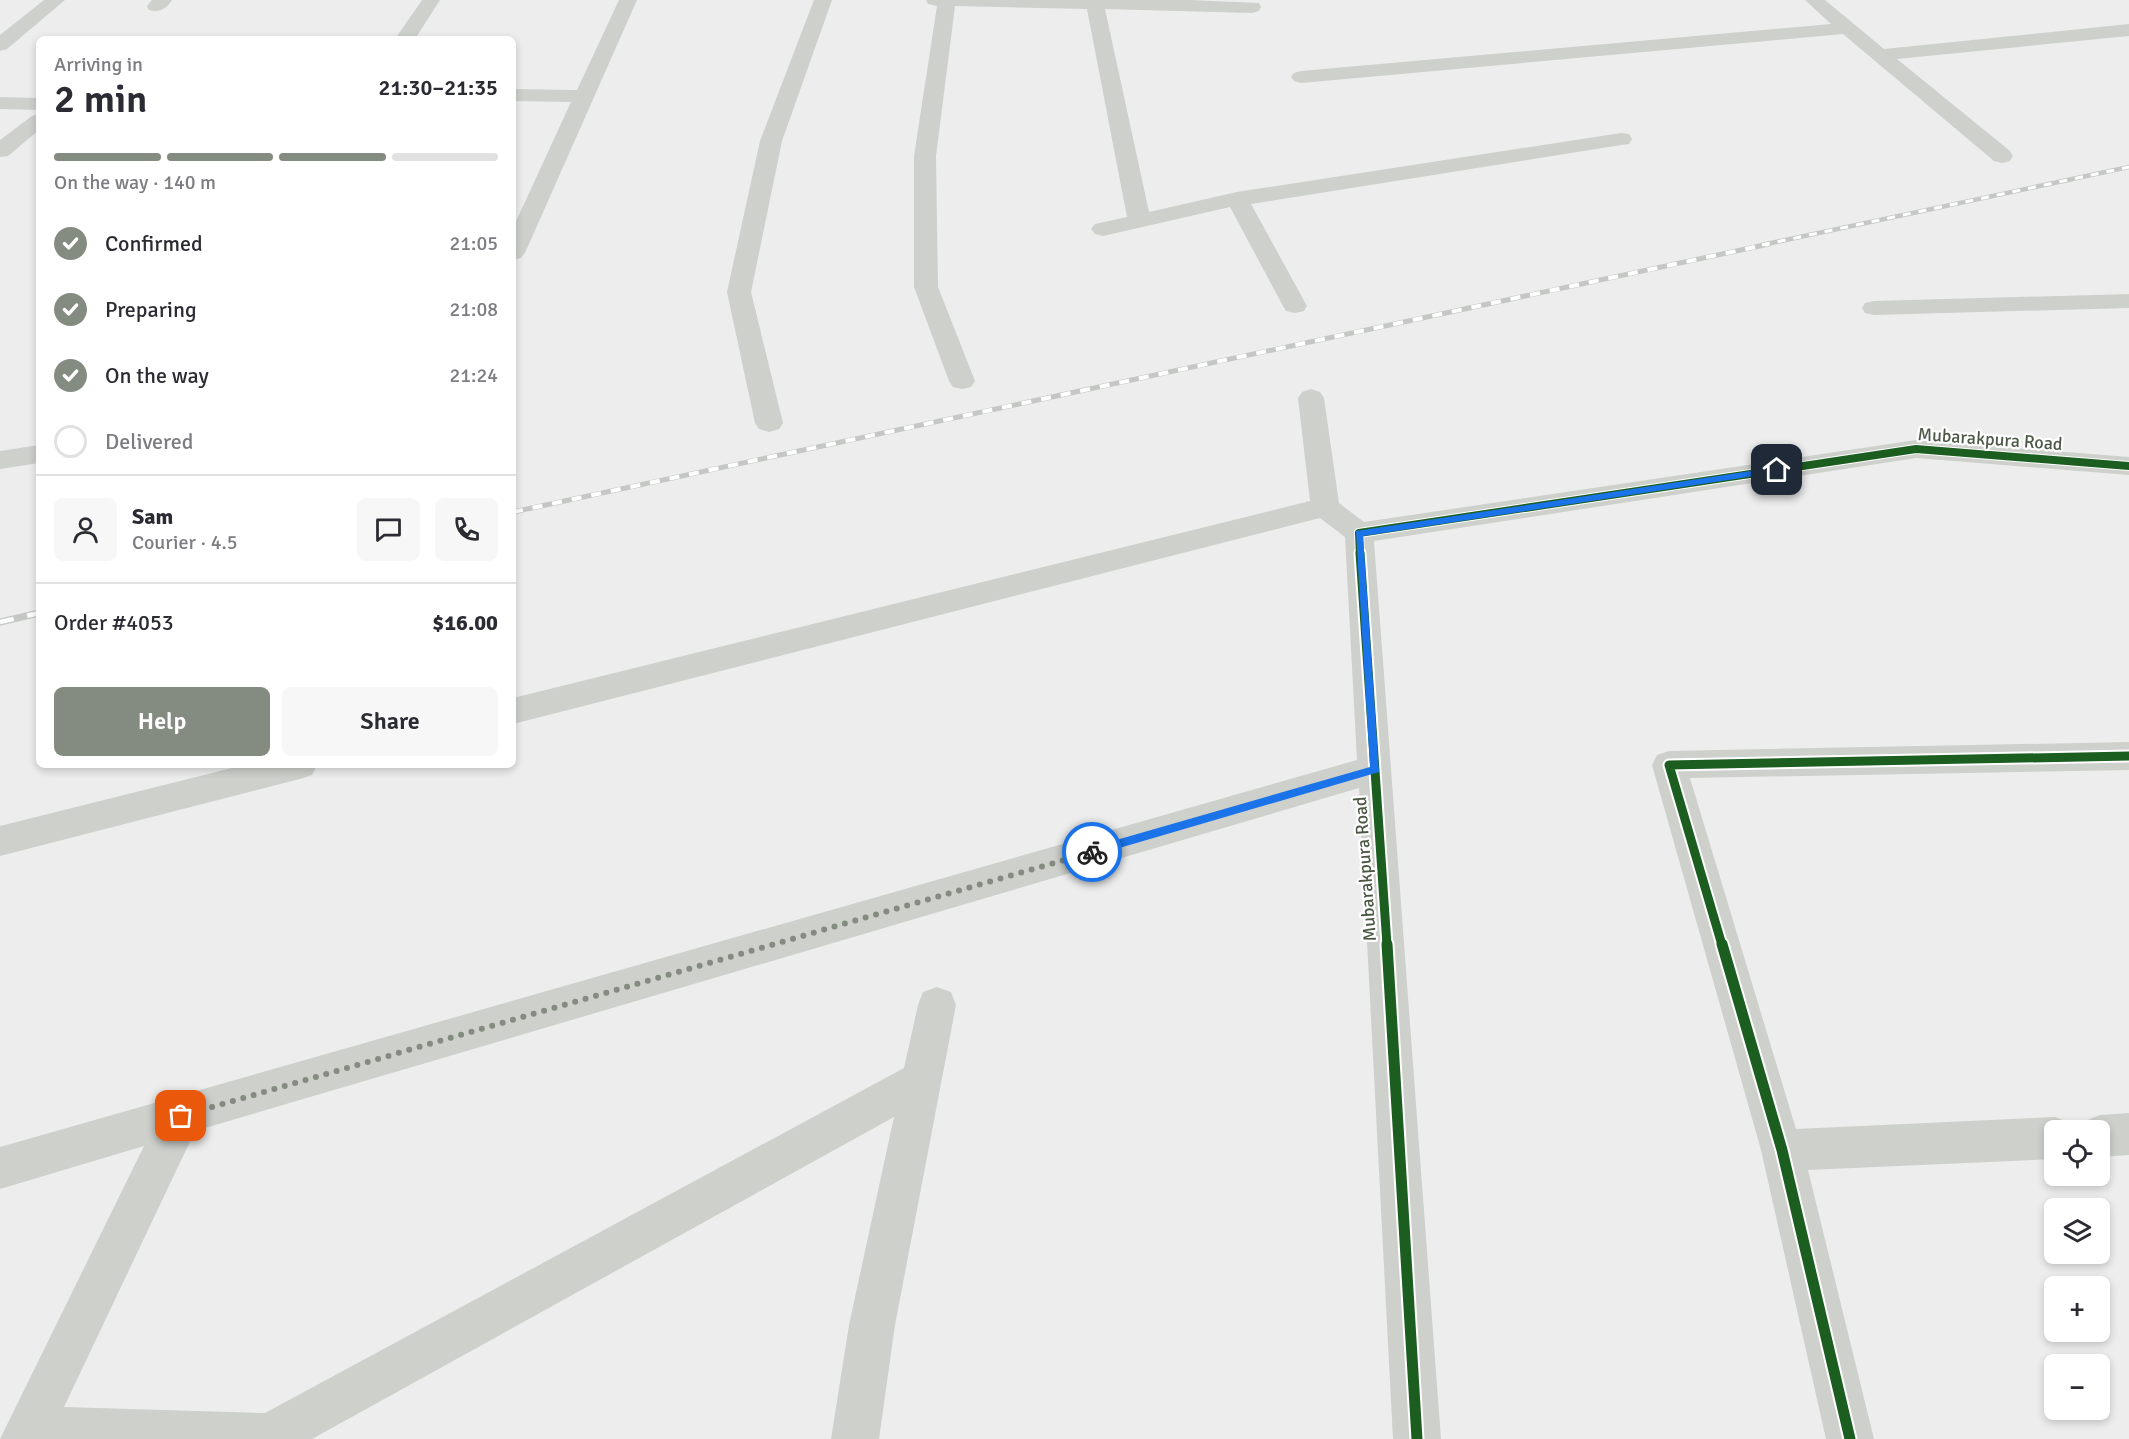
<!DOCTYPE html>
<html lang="en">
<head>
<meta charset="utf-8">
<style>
  body { margin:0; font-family:Signika,sans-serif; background:#f7f7f7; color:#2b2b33; height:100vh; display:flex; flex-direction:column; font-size:22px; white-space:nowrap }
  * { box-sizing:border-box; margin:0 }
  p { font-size:20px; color:#7c7c81 }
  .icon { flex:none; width:33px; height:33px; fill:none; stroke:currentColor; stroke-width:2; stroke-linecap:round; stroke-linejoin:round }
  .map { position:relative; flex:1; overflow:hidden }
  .sheet { position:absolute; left:36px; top:36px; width:480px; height:732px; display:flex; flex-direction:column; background:#fff; border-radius:9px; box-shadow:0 3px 9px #0003 }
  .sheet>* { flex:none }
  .controls { position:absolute; left:2044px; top:1120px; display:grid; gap:12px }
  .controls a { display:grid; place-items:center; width:66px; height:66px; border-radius:9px; background:#fff; box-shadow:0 3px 9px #0003; font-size:30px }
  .pin { position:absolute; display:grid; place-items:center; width:51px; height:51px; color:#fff; margin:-26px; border-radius:12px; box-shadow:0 3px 9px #0006 }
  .courier { position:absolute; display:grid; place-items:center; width:60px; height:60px; margin:-30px; border:4px solid #1a73e8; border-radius:50%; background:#fff; color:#222; box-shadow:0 2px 8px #0007 }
  .overview em { font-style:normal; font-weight:600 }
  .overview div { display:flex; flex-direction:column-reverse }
  .overview { display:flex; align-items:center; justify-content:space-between; height:102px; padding:0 18px }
  h1 { font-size:39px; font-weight:600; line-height:45px }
  .bar { display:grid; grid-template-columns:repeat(4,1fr); gap:9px 6px; align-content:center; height:72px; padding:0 18px }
  .bar i { height:8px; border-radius:4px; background:#e1e1e2 }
  .bar .active { background:#848c81 }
  .bar p { grid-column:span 4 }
  .line { display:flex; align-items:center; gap:15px; padding:0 18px; border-top:2px solid #e1e1e2 }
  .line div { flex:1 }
  .round { display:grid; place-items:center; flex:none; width:63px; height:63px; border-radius:9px; background:#f7f7f7 }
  ol { padding:0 18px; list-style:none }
  li { display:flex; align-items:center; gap:18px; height:66px }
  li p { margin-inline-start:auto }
  li .icon { padding:6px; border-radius:50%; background:#848c81; color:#fff; stroke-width:4 }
  li:last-child { color:#7c7c81 }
  li i { width:33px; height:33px; border:3px solid #e1e1e2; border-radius:50% }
  .primary-button { display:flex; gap:12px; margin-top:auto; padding:12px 18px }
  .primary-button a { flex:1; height:69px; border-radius:9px; background:#848c81; color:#fff; font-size:24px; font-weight:600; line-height:69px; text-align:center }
  .primary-button a+a { background:#f7f7f7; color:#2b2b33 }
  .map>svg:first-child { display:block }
</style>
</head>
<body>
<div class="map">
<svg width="2129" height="1439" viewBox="0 0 2129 1439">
  <rect width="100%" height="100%" fill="#ededee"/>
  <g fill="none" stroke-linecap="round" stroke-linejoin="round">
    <!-- minor -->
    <path fill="#cdd0cb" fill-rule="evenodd" d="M44,0H65L7,49L0,51V35Z
      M152,0H172C166,9 160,13 149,10L147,6Z
      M422,0H440L415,39H395Z
      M619,0H637L525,253L521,258L513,260V228L571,102L513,101V89L577,90Z
      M814,0H832L782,141L751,292L783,423L779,429L769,432L759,429L755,423L727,292L760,141Z
      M926,0H1189L1259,3L1261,7L1259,11L1252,13L1105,9L1149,212L1237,192L1621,133L1629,134L1632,139L1629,144L1621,145L1251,204L1307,306L1304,311L1295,313L1286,311L1283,306L1230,207L1103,236L1095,234L1091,229L1095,224L1127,217L1087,9L955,6L936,156L938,287L975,381L971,387L962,389L953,387L949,381L914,287V156L937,6L928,4Z
      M1805,0H1825L1884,49L2129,24V36L1897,59L2010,151L2013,156L2010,161L2002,163L1994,161L1843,34L1301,83L1294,81L1291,77L1294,73L1301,71L1831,24Z
      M0,97L39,98V110L0,109Z
      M39,114V130L8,156L0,157V140L32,116Z
      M2129,294V308L1874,315L1865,313L1862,308L1865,303L1874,301Z
      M1311,389L1320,392L1324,398L1339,503L1364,522L1916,440L2129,457V475L1916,458L1374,541L1441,1439H1393L1359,788L195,1131L64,1407L265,1413L904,1068L918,1005L923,992L937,987L951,992L956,1005L895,1325L879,1439H831L849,1325L894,1117L312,1439H0L144,1146L0,1189V1147L1357,760L1345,537L1320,518L513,724V698L1310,501L1298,398L1302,392Z
      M39,445V463L0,469V451Z
      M2129,742V770L1690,778L1796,1129L2055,1117L2070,1123L2073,1131H2055V1159L1808,1170L1874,1439H1826L1761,1150L1652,765L1657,755L1669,751Z
      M244,765H317L312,775L300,779L0,856V826Z
      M2129,1113V1155L2100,1157V1131H2081L2085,1121L2100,1115Z"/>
    <!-- rail-far2 casing -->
    <g stroke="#c4c7c4" stroke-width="4.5">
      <path id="rail-far2" d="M1762,245L2129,167"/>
    </g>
    <!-- rail-far1 casing -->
    <g stroke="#c4c7c4" stroke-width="5">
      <path id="rail-far1" d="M513,512L1769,244"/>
    </g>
    <!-- rail casing -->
    <g stroke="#c4c7c4" stroke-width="7">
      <path id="rail" d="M0,622L39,613"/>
    </g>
    <!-- rail-far2 -->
    <use href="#rail-far2" stroke="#fff" stroke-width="3" stroke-dasharray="8" stroke-linecap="butt"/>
    <!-- rail-far1 -->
    <use href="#rail-far1" stroke="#fff" stroke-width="4" stroke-dasharray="10" stroke-linecap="butt"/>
    <!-- rail -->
    <use href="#rail" stroke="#fff" stroke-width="4.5" stroke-dasharray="14" stroke-linecap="butt"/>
    <!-- cycleway-far2 casing -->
    <g stroke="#fff" stroke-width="10">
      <path id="cycleway-far2" d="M1360,555L1359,533L1916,449L2129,466"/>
    </g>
    <!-- cycleway-far1 casing -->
    <g stroke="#fff" stroke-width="13">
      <path id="cycleway-far1" d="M1360,553L1387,945
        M1722,945L1669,765L2129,756"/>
    </g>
    <!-- cycleway casing -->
    <g stroke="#fff" stroke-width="15">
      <path id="cycleway" d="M1387,944L1417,1439
        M1722,944L1782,1150L1850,1439"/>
    </g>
    <!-- cycleway-far2 -->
    <use href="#cycleway-far2" stroke="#1b5e20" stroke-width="8"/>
    <!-- cycleway-far1 -->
    <use href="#cycleway-far1" stroke="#1b5e20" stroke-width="9"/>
    <!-- cycleway -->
    <use href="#cycleway" stroke="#1b5e20" stroke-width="11"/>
  </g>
  <!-- route -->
  <path fill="#1a73e8" d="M1777,467L1781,470L1780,472L1363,536L1379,772L1092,856L1088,855L1087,852L1092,847L1370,767L1356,531Z"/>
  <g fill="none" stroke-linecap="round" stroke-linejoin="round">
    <!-- done -->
    <path stroke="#848c81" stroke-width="6" stroke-dasharray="0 10.8" d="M181,1116L1092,852"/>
  </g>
  <g text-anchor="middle" stroke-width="4.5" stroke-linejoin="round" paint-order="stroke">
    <!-- street labels -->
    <g font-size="18" fill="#4c5846" stroke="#fff">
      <text transform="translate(1990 439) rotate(4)" y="6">Mubarakpura Road</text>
      <text transform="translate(1365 869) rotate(-94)" y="6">Mubarakpura Road</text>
    </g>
  </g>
</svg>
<div class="controls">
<a><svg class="icon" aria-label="locate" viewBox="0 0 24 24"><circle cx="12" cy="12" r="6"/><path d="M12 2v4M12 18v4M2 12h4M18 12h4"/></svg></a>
<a><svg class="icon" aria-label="layers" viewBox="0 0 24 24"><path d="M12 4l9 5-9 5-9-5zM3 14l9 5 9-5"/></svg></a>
<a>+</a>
<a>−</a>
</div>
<div class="pin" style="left:181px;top:1116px;background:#ea580c"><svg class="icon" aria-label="bag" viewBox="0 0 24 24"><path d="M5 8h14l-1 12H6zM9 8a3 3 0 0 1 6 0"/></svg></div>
<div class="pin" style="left:1777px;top:470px;background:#1f2937"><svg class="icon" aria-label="home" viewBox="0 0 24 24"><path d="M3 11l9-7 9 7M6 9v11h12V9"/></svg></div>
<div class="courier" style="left:1092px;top:852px"><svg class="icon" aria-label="bike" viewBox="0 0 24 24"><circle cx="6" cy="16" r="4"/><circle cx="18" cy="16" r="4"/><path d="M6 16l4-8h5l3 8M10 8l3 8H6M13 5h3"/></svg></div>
<section class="sheet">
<div class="overview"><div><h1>2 min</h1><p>Arriving in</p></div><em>21:30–21:35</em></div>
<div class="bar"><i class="active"></i><i class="active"></i><i class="active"></i><i></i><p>On the way · 140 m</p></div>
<ol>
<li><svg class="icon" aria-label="check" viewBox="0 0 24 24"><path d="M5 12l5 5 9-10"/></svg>Confirmed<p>21:05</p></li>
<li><svg class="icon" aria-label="check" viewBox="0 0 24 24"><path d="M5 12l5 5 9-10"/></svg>Preparing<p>21:08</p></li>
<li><svg class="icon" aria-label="check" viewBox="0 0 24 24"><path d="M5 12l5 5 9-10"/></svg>On the way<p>21:24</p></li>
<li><i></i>Delivered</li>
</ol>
<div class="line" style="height:108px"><a class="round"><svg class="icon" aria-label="person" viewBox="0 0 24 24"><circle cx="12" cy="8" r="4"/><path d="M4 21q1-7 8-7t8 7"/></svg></a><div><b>Sam</b><p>Courier · 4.5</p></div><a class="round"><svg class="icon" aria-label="chat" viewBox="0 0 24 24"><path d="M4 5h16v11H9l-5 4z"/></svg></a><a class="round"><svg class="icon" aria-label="phone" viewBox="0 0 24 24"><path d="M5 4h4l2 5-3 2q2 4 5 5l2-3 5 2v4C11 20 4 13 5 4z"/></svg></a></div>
<div class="line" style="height:78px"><div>Order #4053</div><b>$16.00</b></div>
<div class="primary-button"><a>Help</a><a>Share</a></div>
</section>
</div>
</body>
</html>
